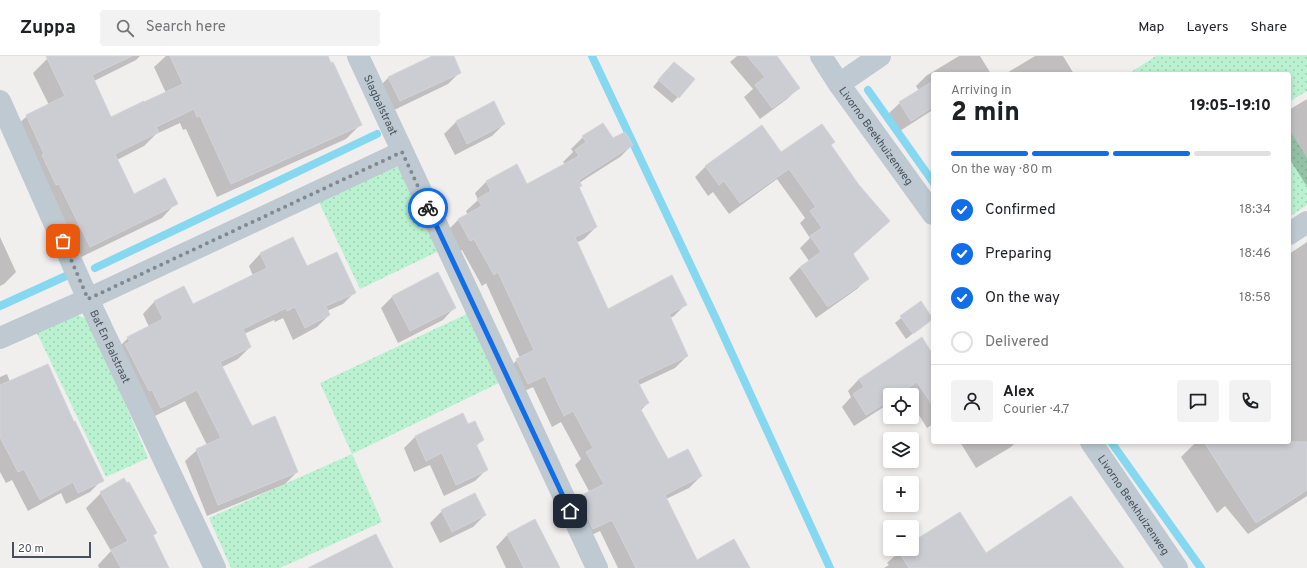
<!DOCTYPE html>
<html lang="en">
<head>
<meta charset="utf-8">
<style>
  body { margin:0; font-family:Overpass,sans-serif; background:#f2f2f2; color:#202124; height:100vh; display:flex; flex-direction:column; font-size:15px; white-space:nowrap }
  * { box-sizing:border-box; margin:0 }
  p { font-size:13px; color:#757577 }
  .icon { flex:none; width:22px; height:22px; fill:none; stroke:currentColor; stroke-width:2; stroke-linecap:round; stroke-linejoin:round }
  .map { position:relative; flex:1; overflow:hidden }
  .drawer { position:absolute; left:931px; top:16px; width:360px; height:372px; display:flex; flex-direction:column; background:#fff; border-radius:4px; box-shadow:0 2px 6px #0003 }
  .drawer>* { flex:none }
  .fabs { position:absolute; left:883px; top:332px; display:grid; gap:8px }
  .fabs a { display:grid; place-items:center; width:36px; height:36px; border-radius:4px; background:#fff; box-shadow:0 2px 6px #0003; font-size:20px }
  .scale { position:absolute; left:12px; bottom:10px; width:79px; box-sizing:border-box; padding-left:4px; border:2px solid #46515d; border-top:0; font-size:11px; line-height:14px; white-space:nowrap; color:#46515d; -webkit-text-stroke:3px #fff; paint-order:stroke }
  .pin { position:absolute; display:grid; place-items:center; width:34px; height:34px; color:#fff; margin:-17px; border-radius:8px; box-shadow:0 2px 6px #0006 }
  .courier { position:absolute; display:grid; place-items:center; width:40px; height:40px; margin:-20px; border:3px solid #116de8; border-radius:50%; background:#fff; color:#222; box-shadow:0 1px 5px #0007 }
  .headline em { font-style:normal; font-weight:800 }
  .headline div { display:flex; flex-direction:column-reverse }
  .headline { display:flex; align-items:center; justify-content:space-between; height:68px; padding:0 20px }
  h1 { font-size:26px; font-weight:800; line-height:30px }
  .bar { display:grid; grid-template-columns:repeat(4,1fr); gap:6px 4px; align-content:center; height:48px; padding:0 20px }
  .bar i { height:5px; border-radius:3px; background:#e0e0e0 }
  .bar .selected { background:#116de8 }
  .bar p { grid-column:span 4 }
  .line { display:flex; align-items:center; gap:10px; padding:0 20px; border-top:1px solid #e0e0e0 }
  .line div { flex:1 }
  .round { display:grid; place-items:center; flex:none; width:42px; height:42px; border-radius:4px; background:#f2f2f2 }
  ol { padding:0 20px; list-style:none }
  li { display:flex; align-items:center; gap:12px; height:44px }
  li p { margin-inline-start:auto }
  li .icon { padding:4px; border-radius:50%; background:#116de8; color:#fff; stroke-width:4 }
  li:last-child { color:#757577 }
  li i { width:22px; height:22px; border:2px solid #e0e0e0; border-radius:50% }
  header { display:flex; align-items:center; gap:24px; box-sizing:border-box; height:56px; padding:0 20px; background:#fff; border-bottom:1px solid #e0e0e0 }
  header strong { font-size:19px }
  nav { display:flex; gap:22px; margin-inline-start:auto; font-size:14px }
  .search { width:280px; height:36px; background:#f2f2f2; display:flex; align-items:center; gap:10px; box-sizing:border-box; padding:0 14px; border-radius:4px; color:#757577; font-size:15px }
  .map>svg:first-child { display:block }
</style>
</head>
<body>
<header>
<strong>Zuppa</strong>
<div class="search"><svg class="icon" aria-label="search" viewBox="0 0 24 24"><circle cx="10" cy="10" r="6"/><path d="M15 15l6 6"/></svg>Search here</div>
<nav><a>Map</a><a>Layers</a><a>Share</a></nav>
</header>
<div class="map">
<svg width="1307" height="512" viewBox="0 0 1307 512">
  <defs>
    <pattern id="grass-dots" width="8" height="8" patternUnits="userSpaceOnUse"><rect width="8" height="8" fill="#baf1d0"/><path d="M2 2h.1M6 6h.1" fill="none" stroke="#a1d0b5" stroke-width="1.8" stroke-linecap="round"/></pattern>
  </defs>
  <rect width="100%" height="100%" fill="#f1eeee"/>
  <!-- grass -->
  <path fill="url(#grass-dots)" d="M1156,0H1307V35L1289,46V18H1128Z
    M1289,73L1307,102V149L1289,161Z
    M389,110L397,111L403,118L439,195L360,233L318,144Z
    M469,257L501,326L352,398L382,466L280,512H231L209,462L352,398L320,327Z
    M75,258L87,263L93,271L148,402L106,421L35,273Z"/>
  <!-- shadow -->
  <path fill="#0003" d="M54,0H140L136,4L94,25L111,62L166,37L154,11L166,0H326L361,68L346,83L217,141L186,73L183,74L180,67L156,78L144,90L117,104L134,139L176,147L162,162L75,204L12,74L27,60L49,49L33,17L47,3Z
    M434,0H453L460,16L448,28L388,57L377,33L389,21Z
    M737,0H778L776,1L799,32L787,43L760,63L744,41L753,33L730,6Z
    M959,0H980L991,18H933V59L931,55L900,75L889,57L900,47L919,35L916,30L926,20Z
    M1035,0H1063L1074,18H1005Z
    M668,13L678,41L672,47L653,31Z
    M1307,43V128L1306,129L1289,102V54Z
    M493,47L504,68L492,80L455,99L444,78L456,66Z
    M583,81L612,84L632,89L620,101L579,127L580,130L579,132L596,171L584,183L576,187L608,254L686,248L674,260L669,263L687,300L675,312L639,329L648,347L641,354L667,404L701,420L689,432L666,443L696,505L740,512H618L600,475L581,484L567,454L578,442L590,437L575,409L581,403L561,366L552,371L533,331L516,339L505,316L517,304L520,302L486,227L482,230L462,194L458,196L447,175L459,163L468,159L466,155L478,144L475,137L487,125L527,129L565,109L563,106L573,96L571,93Z
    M830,89L858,130L889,165L852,199L868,222L857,233L816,262L789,222L800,211L809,205L800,192L810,182L800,167L805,162L777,123L729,158L713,136L708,140L695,121L706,110Z
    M0,181L16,216L4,228L0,230Z
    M292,183L306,211L354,237L343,248L327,255L329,259L317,271L293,284L283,262L275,266L274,264L244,278L250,291L238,303L222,311L251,371L297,416L285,428L207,460L185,405L197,394L207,389L185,345L149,363L116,294L128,282L149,271L143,258L154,246L184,231L193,249L253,220L249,210L260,198Z
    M1307,186V440L1248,478L1225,450L1217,457L1181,401L1196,386H1289V198Z
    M392,241L454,252L443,264L398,287L381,252Z
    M920,246L932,262L906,283L895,267Z
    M933,301V368L927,372L912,348V339H906L905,337L903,339H890V347L854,370L842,351L851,341L848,335L859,323Z
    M7,318L10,326L74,367L102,424L90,436L66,448L61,437L28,455L12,424L6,427L0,416V321Z
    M468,369L483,384L476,390L487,413L475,425L444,440L430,409L414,416L404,392L416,380Z
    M960,386H1016L1011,391L976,412Z
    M101,437L156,477L152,481L168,512H99L98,509L111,495L86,452Z
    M442,455L485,459L473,471L440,487L430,467Z
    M507,479L559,512H506L496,491Z
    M912,487L985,499L1040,512H884L889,509L887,507L899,496L903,493H912Z"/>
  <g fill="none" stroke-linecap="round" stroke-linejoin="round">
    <!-- stream -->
    <path stroke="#86d8f0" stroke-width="8" d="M592,0L716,263L830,512
      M868,34L933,126
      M95,212L377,78
      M0,250L66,220
      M1111,386L1201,512"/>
  </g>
  <!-- building -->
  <path fill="#cbcdd3" stroke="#d2d4da" d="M46,0H132L92,19L111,61L144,45V46L183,28L170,0H328L331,7L333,6L362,69L231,128L200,60L197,61L194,53L156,71L159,76L115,98L134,138L165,122L178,148L90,191L59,128L56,129L42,99L44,98L26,59L65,40Z
    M432,0H454L461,17L400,45L388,21Z
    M747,0H777L800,32L772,52L755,29L765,21Z
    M674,6L695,23L679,42L658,24Z
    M933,25V51L911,65L899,46Z
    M494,45L505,68L467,88L456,65Z
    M603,67L613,82L625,76L633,89L579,124L582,130L579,131L597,171L575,181L608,253L672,219L687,249L669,258L688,300L637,324L649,347L640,352L668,403L688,393L702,420L665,439L697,504L734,483L750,512H636L612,464L593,473L578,441L604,428L586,396L593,392L573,355L564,360L545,320L528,328L516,303L534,294L498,216L494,219L474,183L470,185L458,163L482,150L477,143L491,135L486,125L517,108L527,128L579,100L575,94L586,86L582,80Z
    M822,68L835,86L831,89L859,129L890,165L853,198L869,223L828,251L800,211L821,196L810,180L822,172L810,155L816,151L789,113L740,147L724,125L719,129L705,110L762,69L781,96Z
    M293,181L307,210L337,196L356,237L326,250L330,259L305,272L295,251L287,255L286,252L243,273L251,291L220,306L252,370L275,360L298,416L218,449L196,393L221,382L197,334L161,352L152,334L149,335L125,288L130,286L127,281L163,263L154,245L184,230L193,248L267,212L260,197Z
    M438,216L456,252L410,275L392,240Z
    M921,245L933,263L913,278L900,260Z
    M922,281L933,299V350L917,326L897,339H890V344L866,359L853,338L864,331L859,323Z
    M48,308L74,366L75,365L104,425L78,437L73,426L40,444L24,413L18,416L0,381V329Z
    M463,357L468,368L475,365L484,384L476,388L488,414L456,429L442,397L426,405L415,380Z
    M1204,386H1307V434L1256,467Z
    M124,422L127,427L129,426L157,477L153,479L169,512H121L111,494L128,485L100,436Z
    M475,437L486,459L452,476L441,454Z
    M1071,440L1124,512H909L898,495L901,493H912V486L960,456L986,497Z
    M535,463L560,512H524L507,478Z
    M376,478L393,512H308Z"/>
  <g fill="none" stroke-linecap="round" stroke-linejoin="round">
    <!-- minor -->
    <g stroke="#bec9d1" stroke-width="22">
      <path id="s1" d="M358,0L597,512"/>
      <path id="s2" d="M821,0L839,28L933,158"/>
      <path d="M839,28L880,0"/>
      <path id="s3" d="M0,45L88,243L215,512"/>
      <path d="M1289,178L1307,166"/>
      <path d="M0,282L88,243L402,96"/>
      <path id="s4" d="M1091,386L1177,512"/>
    </g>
  </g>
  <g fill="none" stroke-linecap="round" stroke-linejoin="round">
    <!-- done -->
    <path stroke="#828890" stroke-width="4" stroke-dasharray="0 7.2" d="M63,185L88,243L402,96L428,152"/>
    <!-- route -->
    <path stroke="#116de8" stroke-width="5" d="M428,152L570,455"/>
  </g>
  <g text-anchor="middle" stroke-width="3" stroke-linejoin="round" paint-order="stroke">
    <!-- street labels -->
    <g font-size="11" fill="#46515d" stroke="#fff">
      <text dy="4" stroke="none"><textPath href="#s1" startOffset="54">Slagbalstraat</textPath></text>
      <text dy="4" stroke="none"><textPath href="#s2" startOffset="97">Livorno Beekhuizenweg</textPath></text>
      <text dy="4" stroke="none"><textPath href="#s3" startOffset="269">Bat En Balstraat</textPath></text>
      <text dy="4" stroke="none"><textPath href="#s4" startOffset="76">Livorno Beekhuizenweg</textPath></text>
    </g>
  </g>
</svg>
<div class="fabs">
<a><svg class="icon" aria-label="locate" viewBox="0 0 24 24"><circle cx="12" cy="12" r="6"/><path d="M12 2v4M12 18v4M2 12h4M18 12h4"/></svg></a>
<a><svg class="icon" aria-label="layers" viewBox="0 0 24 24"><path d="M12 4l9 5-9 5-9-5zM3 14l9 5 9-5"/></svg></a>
<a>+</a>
<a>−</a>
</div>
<div class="scale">20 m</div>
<div class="pin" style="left:63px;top:185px;background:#ea580c"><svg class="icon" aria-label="bag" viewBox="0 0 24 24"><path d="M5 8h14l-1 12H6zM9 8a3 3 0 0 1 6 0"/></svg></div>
<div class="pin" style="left:570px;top:455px;background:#1f2937"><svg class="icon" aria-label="home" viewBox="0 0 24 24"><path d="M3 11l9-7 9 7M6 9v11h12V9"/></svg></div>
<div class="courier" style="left:428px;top:152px"><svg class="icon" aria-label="bike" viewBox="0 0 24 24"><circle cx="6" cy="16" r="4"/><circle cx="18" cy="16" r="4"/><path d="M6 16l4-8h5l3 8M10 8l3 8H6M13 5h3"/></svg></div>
<section class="drawer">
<div class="headline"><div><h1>2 min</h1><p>Arriving in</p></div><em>19:05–19:10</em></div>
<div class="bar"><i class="selected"></i><i class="selected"></i><i class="selected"></i><i></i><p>On the way · 80 m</p></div>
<ol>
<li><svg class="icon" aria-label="check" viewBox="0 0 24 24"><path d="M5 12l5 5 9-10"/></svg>Confirmed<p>18:34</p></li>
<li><svg class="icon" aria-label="check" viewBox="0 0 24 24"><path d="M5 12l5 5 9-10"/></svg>Preparing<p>18:46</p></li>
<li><svg class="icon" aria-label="check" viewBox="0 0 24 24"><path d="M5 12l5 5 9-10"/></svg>On the way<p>18:58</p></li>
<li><i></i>Delivered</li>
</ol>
<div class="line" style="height:72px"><a class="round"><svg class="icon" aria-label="person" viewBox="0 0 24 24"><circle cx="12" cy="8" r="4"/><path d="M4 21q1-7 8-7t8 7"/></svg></a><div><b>Alex</b><p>Courier · 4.7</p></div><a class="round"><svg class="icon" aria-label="chat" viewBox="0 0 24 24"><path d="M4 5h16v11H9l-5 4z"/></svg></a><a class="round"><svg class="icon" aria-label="phone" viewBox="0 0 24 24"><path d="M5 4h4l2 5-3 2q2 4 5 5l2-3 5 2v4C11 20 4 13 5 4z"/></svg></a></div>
</section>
</div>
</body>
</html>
